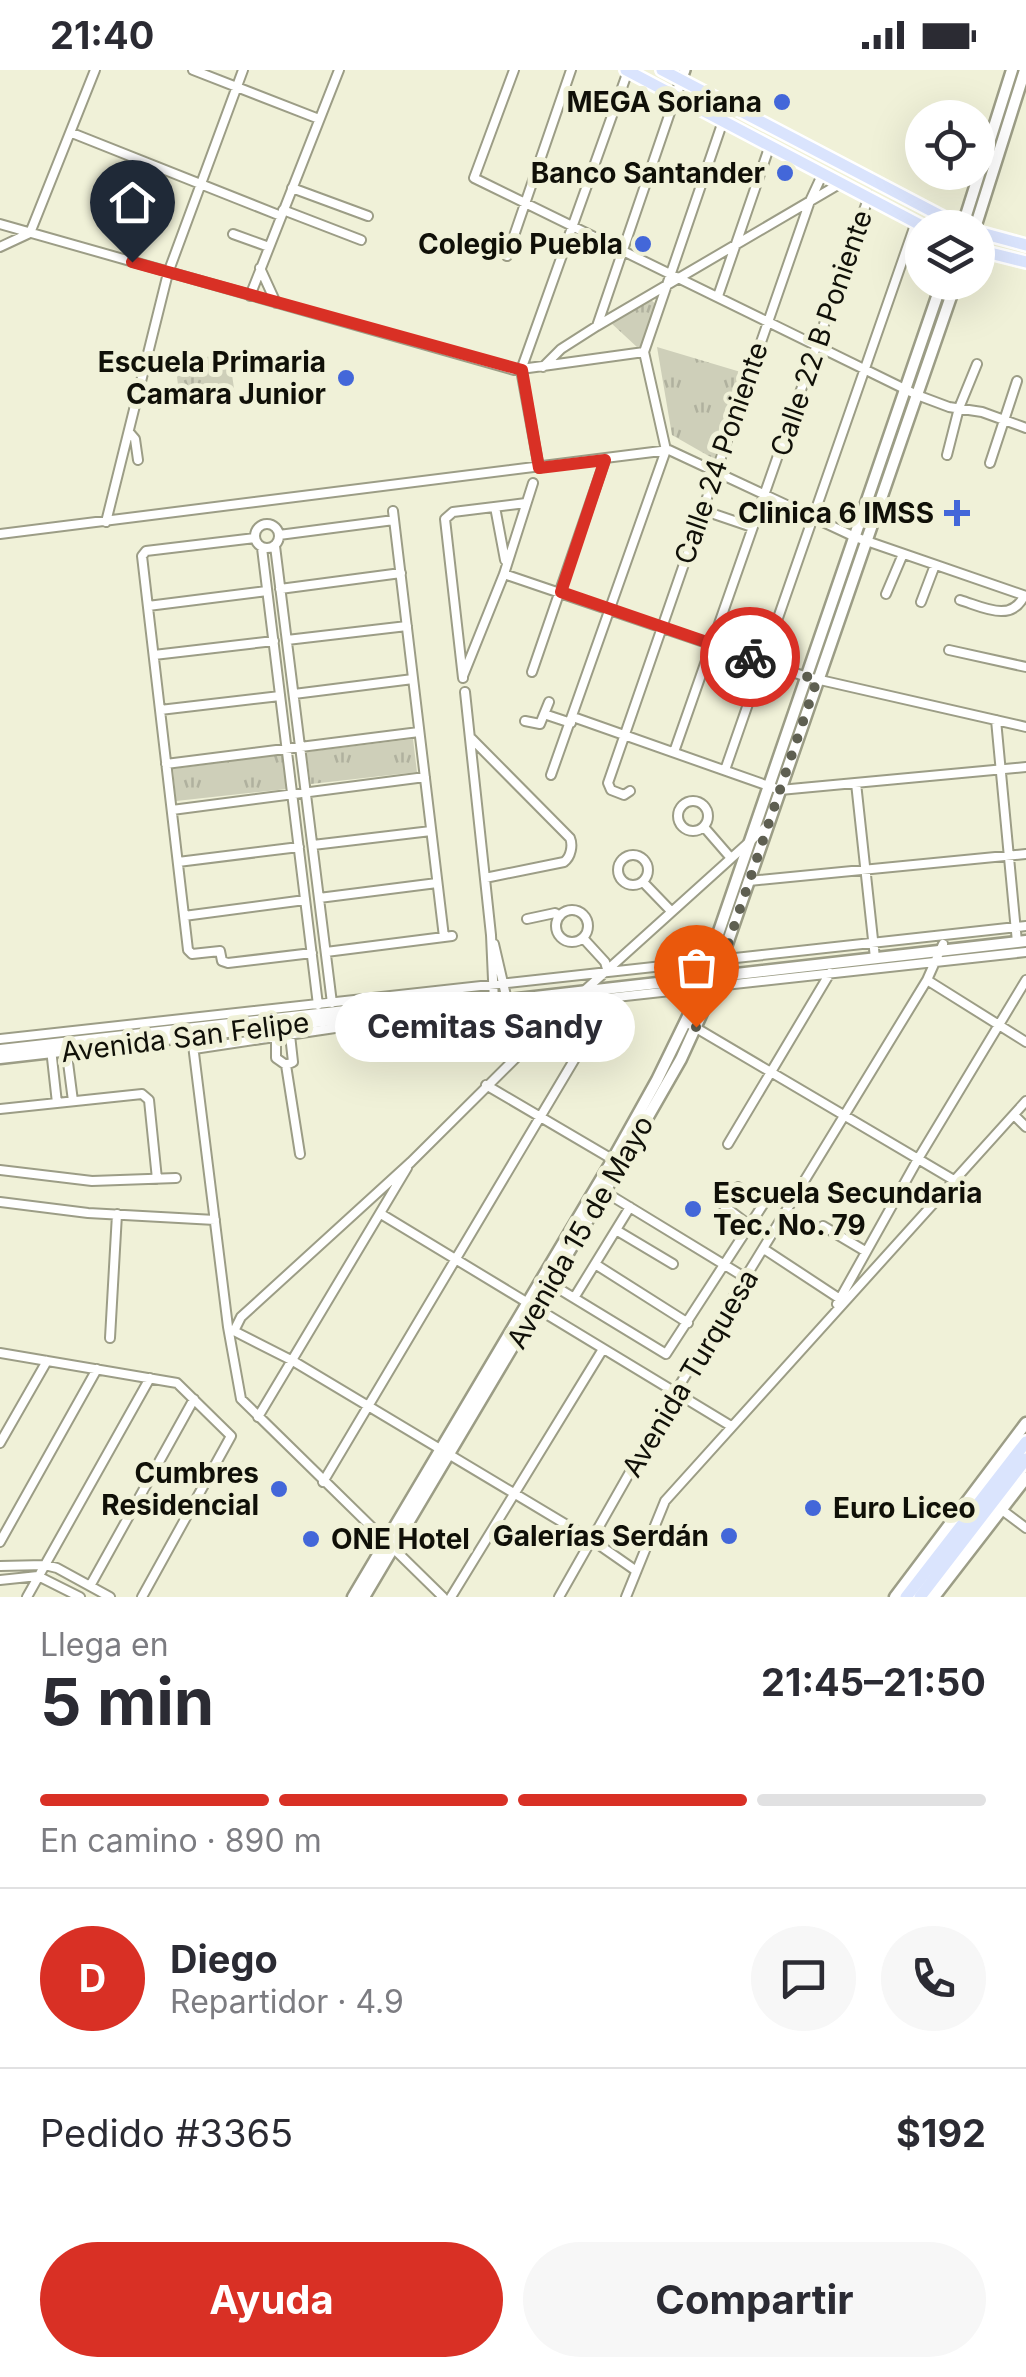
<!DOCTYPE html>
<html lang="es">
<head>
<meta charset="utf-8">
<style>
  body { margin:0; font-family:Inter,sans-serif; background:#f7f7f7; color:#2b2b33; height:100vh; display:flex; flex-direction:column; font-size:38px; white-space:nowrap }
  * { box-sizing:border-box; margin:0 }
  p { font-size:32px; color:#7c7c81 }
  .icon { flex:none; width:55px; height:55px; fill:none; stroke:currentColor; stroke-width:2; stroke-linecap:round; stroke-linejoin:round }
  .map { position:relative; height:1527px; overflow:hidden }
  .sheet { display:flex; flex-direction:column; background:#fff; flex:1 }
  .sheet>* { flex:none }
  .controls { position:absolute; left:905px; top:30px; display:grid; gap:20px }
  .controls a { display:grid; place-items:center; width:90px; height:90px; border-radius:50%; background:#fff; box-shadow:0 10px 40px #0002; font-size:50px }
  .pin { position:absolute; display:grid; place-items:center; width:85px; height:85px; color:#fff; margin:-102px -42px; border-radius:50% 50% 50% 0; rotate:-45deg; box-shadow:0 0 10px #0007 }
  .pin .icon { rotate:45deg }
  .courier { position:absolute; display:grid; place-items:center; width:100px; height:100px; margin:-50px; border:8px solid #d93025; border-radius:50%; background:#fff; color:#222; box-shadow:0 2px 12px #0007 }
  .bubble { position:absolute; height:70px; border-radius:35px; background:#fff; box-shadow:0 10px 40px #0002; font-size:32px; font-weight:700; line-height:70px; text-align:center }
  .headline em { font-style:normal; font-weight:700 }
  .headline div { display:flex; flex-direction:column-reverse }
  .headline { display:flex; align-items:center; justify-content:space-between; height:170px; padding:0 40px }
  h1 { font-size:65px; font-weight:700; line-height:75px }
  .bar { display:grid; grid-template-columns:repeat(4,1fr); gap:15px 10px; align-content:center; height:120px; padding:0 40px }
  .bar i { height:12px; border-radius:8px; background:#e1e1e2 }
  .bar .on { background:#d93025 }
  .bar p { grid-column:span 4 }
  .line { display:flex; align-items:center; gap:25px; padding:0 40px; border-top:2px solid #e1e1e2 }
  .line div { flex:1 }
  .round { display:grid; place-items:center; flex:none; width:105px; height:105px; border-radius:52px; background:#f7f7f7 }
  .action { display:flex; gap:20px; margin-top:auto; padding:20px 40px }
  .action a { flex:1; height:115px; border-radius:60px; background:#d93025; color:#fff; font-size:40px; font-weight:700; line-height:115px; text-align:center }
  .action a+a { background:#f7f7f7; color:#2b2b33 }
  .status { display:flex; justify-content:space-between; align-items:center; height:70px; padding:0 50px; background:#fff; direction:ltr }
  .status svg { height:28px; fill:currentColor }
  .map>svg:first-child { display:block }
</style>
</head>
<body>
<div class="status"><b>21:40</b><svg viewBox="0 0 49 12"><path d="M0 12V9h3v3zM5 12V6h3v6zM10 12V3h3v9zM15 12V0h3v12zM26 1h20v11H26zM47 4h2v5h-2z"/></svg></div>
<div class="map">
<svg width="1026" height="1527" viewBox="0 0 1026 1527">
  <defs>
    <pattern id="park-tufts" width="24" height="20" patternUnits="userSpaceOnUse" patternTransform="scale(2.5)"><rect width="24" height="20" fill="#cecfb9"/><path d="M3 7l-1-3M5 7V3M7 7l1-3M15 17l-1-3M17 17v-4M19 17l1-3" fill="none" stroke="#b0b19e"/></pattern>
  </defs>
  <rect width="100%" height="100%" fill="#f0f1d8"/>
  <!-- park -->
  <path fill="url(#park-tufts)" d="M651,230L657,235L643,276L638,278L610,252Z
    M657,277L744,303L714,389L672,365Z
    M229,284L236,332L181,339L175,291Z
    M413,669L417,702L311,714L306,682Z
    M284,684L287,719L176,731L173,699Z"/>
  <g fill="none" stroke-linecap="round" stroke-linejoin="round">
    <!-- minor casing -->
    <g stroke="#9c9d86" stroke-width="12">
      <path id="minor" d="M193,0L319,49
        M514,0L474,108L917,325L949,337L982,342L1026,358
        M72,63L281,146
        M292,118L368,146
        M283,140L361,170
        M0,154L514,300L644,282
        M233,164L269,177
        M0,177L30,163L95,0
        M507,186L571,0
        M260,198L276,233
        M250,226L339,0
        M718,226L770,75
        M597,256L676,25
        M644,282L723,51
        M543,297L561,279L597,256L841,113
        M129,362L135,369L138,390
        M947,385L959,338L977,294
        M990,393L1017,311
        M539,398L521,300L628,1
        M495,437L505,490
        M702,440L752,457
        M393,441L444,867
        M106,452L168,203L243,0
        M255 466a12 12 0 1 1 24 0a12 12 0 1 1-24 0Z
        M0,464L669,380L855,467L1026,526
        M279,465L394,450
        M255,468L146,481L142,486L188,880L192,884L220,881L222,891L228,893L312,883
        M275,476L332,933
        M262,478L318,935
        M504,504L807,607L1026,657
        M280,519L401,503
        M886,524L903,484
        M960,530C983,537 1011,553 1024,526
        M921,532L935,495
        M148,536L267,521
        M287,570L407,556
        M949,580L1026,597
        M154,585L274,571
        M532,602L605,390
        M463,606L504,504L533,413
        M463,608L445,449L453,442L526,433
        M465,622L491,865L494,932
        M294,624L413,609
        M160,640L280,626
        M544,644L571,653
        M573,647L780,720L1026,697
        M996,650L1017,872
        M525,651L540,654L549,632
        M470,667L570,768C573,775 571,787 564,792L485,808
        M674,682L869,126
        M166,694L419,662
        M725,700L916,152
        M551,705L666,380L644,282
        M856,713L875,888
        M630,721L624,725L611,720L608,713L810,131L823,103
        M678 746a15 15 0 1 1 30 0a15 15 0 1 1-30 0Z
        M172,740L425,707
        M704,757L730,787
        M313,775L431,761
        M618 800a15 15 0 1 1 30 0a15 15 0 1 1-30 0Z
        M178,792L299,777
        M749,811L1026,784
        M643,812L671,841
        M319,828L437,813
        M556 856a16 16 0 1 1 32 0a16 16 0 1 1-32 0Z
        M184,846L305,830
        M527,849L555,843L560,846
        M583,868L605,892L608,902
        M494,874L507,930
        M326,882L452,866
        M927,910L1026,972
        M584,921L767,756
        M686,952L952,1109
        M276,966V988L286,995L293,992L290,965
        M0,969L1026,856
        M193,975L228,1257L241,1329L443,1527
        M66,977L73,1031
        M51,979L57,1033
        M194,979L335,958L1026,882
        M286,995L300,1084
        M486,1015L617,1092
        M0,1039L142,1024L149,1030L157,1109
        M1014,1045L1026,1057
        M728,1074L830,903
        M0,1100L92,1111L176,1108
        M738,1117L764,1133
        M605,1122L746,1208
        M0,1132L88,1143L215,1150
        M724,1136L749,1155
        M381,1144L731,1356
        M823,1156L865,1181
        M616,1160L673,1194
        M764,1179L840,1229
        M595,1194L688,1253
        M551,1214L666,1284L768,1127
        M574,1228L630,1137
        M837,1234L918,1089L1026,910
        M232,1260L293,1291L592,1470L635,1500
        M234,1261L241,1247L411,1092L574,930
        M110,1268L117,1144
        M0,1283L177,1313L231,1366L142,1527
        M258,1347L407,1098
        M0,1373L47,1291
        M323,1412L611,928
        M1002,1440L1026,1458
        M0,1472L97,1299
        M0,1496L45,1495L57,1498L110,1527
        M0,1510L38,1506L80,1527
        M90,1516L194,1329
        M27,1527L150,1308
        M451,1527L603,1279
        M559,1527L676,1321L927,910L943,874
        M626,1527L665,1431L1026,1031"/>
    </g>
    <!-- tertiary casing -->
    <g stroke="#9c9d86" stroke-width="14">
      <path id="tertiary" d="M676,25L685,0"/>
    </g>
    <!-- secondary casing -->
    <g stroke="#9c9d86" stroke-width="15">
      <path id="secondary" d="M962,158L1012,0
        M975,158L1025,0
        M678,920L688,925L692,937
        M0,980L434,931
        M0,988L1026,871
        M353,1527L613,1089L657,1010L694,934L942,212
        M364,1527L621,1094L681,989L707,932L956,212
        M895,1527L1026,1353
        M934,1527L1026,1408"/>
    </g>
    <!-- primary casing -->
    <g stroke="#fff" stroke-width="16">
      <path id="primary" d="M626,0L926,158
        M662,0L964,158
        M978,162L1026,175
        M978,180L1026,192
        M906,1527L1026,1372
        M920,1527L1026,1389"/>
    </g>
    <!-- minor -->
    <use href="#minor" stroke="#fff" stroke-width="8"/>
    <!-- tertiary -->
    <use href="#tertiary" stroke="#fff" stroke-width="9"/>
    <!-- secondary -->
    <use href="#secondary" stroke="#fff" stroke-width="10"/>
    <!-- primary -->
    <use href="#primary" stroke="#dae4fd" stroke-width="11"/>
  </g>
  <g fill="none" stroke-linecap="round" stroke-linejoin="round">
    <!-- done -->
    <path stroke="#5e5f51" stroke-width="10" stroke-dasharray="0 18" d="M696,957L714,916L817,610L750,587"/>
    <!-- route -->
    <path stroke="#d93025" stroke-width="12" d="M132,192L522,300L539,398L605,390L561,522L750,587"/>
  </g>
  <!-- markers -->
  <g fill="#4367d9" stroke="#f0f1d8" stroke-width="4">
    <circle cx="782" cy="32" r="10"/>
    <circle cx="785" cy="103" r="10"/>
    <circle cx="643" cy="174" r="10"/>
    <circle cx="346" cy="308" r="10"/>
    <path d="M952 428h10v10h10v10h-10v10h-10v-10h-10v-10h10z"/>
    <circle cx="693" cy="1139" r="10"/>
    <circle cx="279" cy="1419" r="10"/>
    <circle cx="813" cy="1438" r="10"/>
    <circle cx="729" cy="1466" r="10"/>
    <circle cx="311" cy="1469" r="10"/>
  </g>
  <g text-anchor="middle" stroke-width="10" stroke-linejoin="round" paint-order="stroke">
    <!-- poi labels -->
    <g font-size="28" font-weight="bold" fill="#101008" stroke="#f0f1d8" text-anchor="end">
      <text x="762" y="42">MEGA Soriana</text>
      <text x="765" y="113">Banco Santander</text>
      <text x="623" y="184">Colegio Puebla</text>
      <text x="326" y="302">Escuela Primaria<tspan x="326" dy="32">Camara Junior</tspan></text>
      <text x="934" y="453">Clinica 6 IMSS</text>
      <text x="713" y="1133" text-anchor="start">Escuela Secundaria<tspan x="713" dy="32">Tec. No. 79</tspan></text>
      <text x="259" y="1413">Cumbres<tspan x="259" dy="32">Residencial</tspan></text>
      <text x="833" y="1448" text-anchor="start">Euro Liceo</text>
      <text x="709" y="1476">Galerías Serdán</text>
      <text x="331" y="1479" text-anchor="start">ONE Hotel</text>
    </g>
    <!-- street labels -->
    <g font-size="28" fill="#101008" stroke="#f0f1d8">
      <text transform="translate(821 263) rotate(-71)" y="10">Calle 22 B Poniente</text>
      <text transform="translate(721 383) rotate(-71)" y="10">Calle 24 Poniente</text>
      <text transform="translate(185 967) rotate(-7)" y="10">Avenida San Felipe</text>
      <text transform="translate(580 1162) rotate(-60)" y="10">Avenida 15 de Mayo</text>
      <text transform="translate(690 1303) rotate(-59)" y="10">Avenida Turquesa</text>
    </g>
  </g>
</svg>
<div class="controls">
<a><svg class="icon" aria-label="locate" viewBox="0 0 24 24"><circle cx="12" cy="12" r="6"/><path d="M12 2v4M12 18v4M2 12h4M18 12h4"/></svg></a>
<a><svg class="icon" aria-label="layers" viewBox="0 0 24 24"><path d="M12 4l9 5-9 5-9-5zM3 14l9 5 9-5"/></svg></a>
</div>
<div class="pin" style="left:696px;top:957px;background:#ea580c"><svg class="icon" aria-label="bag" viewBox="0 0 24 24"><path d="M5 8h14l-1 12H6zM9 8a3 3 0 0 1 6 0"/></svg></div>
<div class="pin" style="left:132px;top:192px;background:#1f2937"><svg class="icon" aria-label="home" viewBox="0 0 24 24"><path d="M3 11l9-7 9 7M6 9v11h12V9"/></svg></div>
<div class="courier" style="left:750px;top:587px"><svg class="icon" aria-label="bike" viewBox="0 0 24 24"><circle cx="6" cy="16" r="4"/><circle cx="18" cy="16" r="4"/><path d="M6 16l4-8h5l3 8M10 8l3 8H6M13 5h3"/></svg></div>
<div class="bubble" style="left:335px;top:922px;width:300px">Cemitas Sandy</div>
</div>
<section class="sheet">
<div class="headline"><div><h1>5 min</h1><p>Llega en</p></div><em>21:45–21:50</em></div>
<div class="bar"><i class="on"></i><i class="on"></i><i class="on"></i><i></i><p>En camino · 890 m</p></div>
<div class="line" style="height:180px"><b class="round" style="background:#d93025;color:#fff">D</b><div><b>Diego</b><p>Repartidor · 4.9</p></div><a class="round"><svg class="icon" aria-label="chat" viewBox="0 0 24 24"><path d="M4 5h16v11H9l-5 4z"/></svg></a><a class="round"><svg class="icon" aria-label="phone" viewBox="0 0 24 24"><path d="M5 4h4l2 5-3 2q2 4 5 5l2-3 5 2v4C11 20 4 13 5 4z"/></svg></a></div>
<div class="line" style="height:130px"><div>Pedido #3365</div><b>$192</b></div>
<div class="action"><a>Ayuda</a><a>Compartir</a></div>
</section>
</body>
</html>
